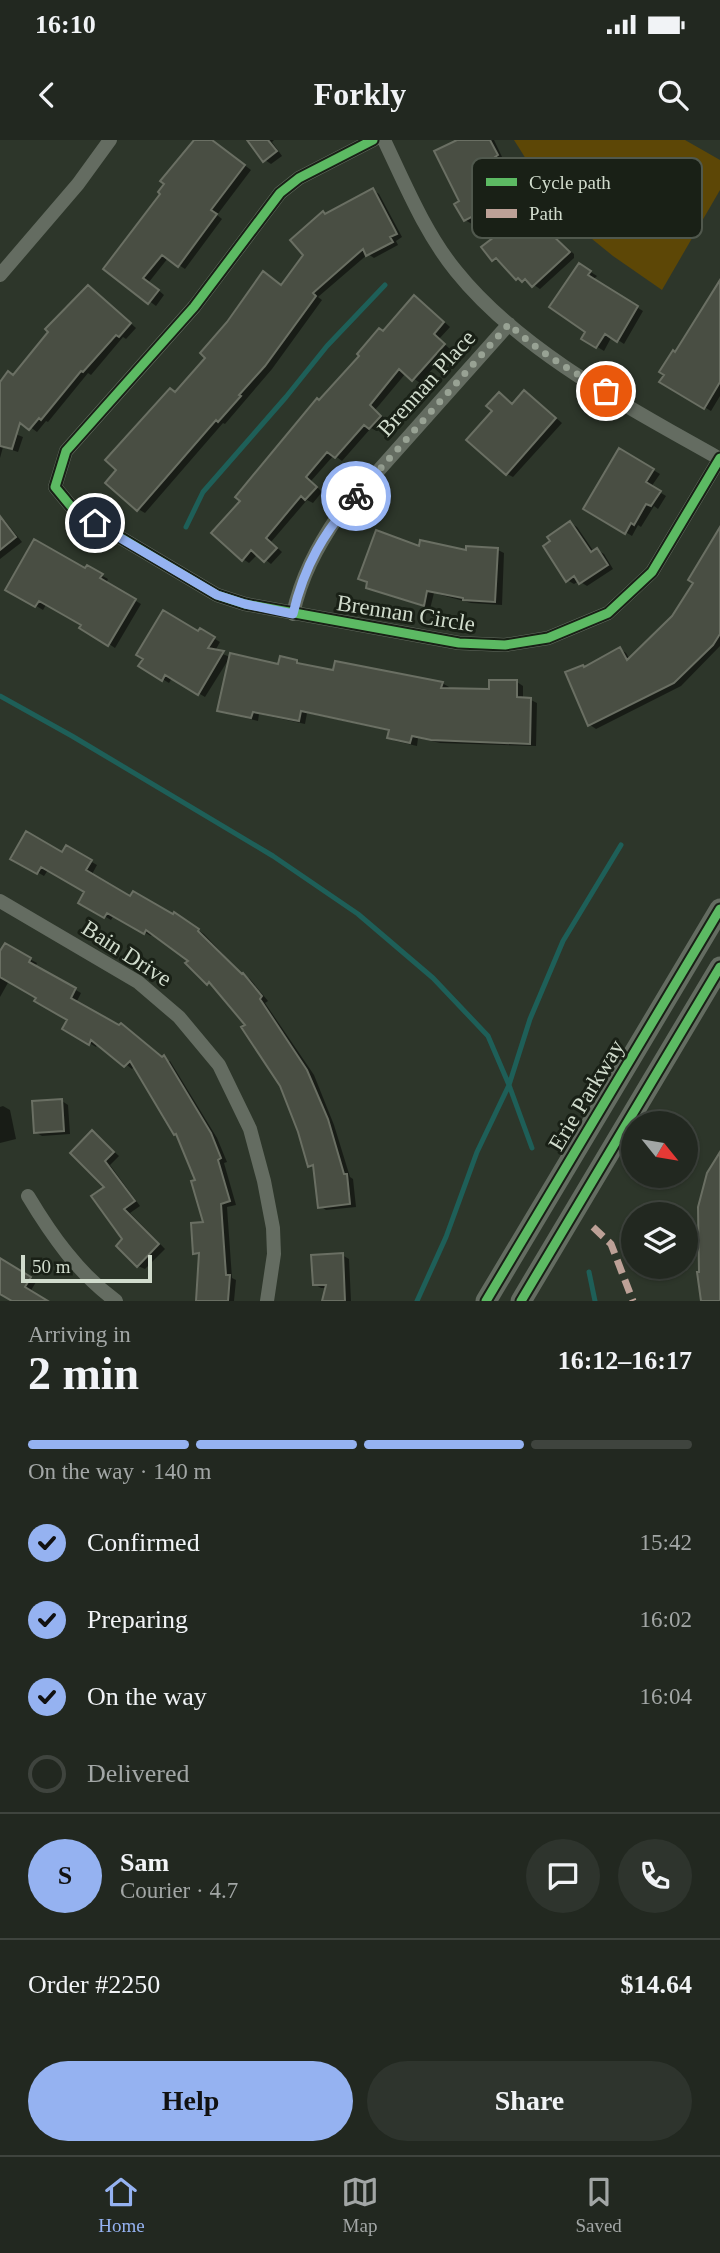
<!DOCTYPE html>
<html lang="en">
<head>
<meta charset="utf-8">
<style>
  body { margin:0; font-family:Georgia,serif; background:#2e342d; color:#f1f3f6; height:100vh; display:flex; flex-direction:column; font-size:26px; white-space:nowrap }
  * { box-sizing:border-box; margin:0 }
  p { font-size:23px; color:#a2a6a5 }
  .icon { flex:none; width:38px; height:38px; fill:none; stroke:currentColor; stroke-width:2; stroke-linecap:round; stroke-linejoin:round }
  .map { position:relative; height:1161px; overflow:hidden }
  .drawer { display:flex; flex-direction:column; background:#222820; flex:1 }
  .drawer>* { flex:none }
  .needle { width:46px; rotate:120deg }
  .controls { position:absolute; left:621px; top:971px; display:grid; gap:14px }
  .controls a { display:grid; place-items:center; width:77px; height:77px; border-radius:50%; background:#222820; box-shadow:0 2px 5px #0004,0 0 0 2px #3f443e; font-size:35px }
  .scale { position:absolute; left:21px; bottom:18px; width:131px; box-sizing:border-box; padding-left:7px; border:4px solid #d1dccd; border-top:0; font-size:19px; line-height:24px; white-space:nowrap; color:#d1dccd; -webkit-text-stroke:5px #192016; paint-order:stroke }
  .pin { position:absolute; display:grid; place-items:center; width:60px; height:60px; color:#fff; margin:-30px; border:4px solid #fff; border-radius:50%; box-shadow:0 2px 7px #0007 }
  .courier { position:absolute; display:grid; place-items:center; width:70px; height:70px; margin:-35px; border:5px solid #95b2f1; border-radius:50%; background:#fff; color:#222; box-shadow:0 2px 9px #0007 }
  .headline em { font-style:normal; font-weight:800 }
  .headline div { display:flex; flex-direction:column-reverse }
  .headline { display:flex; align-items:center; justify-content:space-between; height:119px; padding:0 28px }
  h1 { font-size:46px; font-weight:800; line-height:52px }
  .bar { display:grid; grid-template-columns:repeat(4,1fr); gap:10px 7px; align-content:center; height:84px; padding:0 28px }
  .bar i { height:9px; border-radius:5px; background:#3f443e }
  .bar .current { background:#95b2f1 }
  .bar p { grid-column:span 4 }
  .line { display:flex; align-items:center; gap:18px; padding:0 28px; border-top:2px solid #3f443e }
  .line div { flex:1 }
  .round { display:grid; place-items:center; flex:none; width:74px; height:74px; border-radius:37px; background:#2e342d }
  ol { padding:0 28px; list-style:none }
  li { display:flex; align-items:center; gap:21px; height:77px }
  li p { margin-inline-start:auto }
  li .icon { padding:7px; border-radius:50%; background:#95b2f1; color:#111; stroke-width:4 }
  li:last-child { color:#a2a6a5 }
  li i { width:38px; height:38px; border:4px solid #3f443e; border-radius:50% }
  .action { display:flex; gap:14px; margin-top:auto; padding:14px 28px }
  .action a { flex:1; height:80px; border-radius:42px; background:#95b2f1; color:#111; font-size:28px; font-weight:800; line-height:80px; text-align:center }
  .action a+a { background:#2e342d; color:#f1f3f6 }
  .status { display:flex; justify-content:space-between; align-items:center; height:49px; padding:0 35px; background:#222820; direction:ltr }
  .status svg { height:19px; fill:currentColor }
  header { display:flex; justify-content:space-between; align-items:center; height:91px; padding:0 28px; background:#222820; font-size:32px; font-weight:800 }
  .menu { display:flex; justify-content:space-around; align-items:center; height:98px; border-top:2px solid #3f443e; background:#222820; font-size:19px; color:#a2a6a5 }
  .menu a { display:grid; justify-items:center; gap:4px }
  .menu .current { color:#95b2f1 }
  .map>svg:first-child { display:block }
</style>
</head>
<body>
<div class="status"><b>16:10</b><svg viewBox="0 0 49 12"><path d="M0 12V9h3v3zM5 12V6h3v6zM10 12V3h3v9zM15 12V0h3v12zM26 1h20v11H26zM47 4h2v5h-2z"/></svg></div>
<header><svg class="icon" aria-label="back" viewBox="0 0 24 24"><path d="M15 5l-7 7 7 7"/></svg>Forkly<svg class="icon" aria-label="search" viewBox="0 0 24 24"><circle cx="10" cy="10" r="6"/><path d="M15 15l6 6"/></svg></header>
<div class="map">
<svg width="720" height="1161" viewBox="0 0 720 1161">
  <rect width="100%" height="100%" fill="#2d362a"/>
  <!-- green -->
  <path fill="#5d4706" d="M514,0H685L720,20V50L662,150L613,116L560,73Z"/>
  <!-- shadow -->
  <path fill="#0007" d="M195,0H211L251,30L217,75L222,79L185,129L168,118L149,142L164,155L156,166L106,129L163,54Z
    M249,0H274L272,2L282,16L271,24L265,20Z
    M461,0H494L503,19L500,20L521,56L518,58L544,93L546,91L553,95L574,114V118L540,149L531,143L517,139L502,122L494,120L496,97L482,78L472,84L465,80L461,62Z
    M373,50L379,54L402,97L396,101L398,105L374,118L368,114L318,157L322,160L272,229L225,284L223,283L145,373L138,369L176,254L282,146L305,115L326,75Z
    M586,129L597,136L593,140L643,171L624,204L612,196L604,211L583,198L587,191Z
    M720,144V256L711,271L662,242L676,214Z
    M94,151L136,188L126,199L123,197L91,235L88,233L48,282L46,281L37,292L0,265V245L14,237Z
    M421,161L450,187L439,199L450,209L420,243L406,233L375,270L387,280L377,291L371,288L342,321L334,315L311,341L322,352L313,363L307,360L271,402L282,412L271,424L258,414L249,423L243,419L384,193Z
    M499,254L514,265L531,256L562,283L513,337L507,334Z
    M0,288L23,297L18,312L3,307L0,318Z
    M620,310L660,334L651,347L666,356L658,369L654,366L641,387L638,385L632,396L585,368Z
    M0,377L5,381L22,402L0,419Z
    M570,383L577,387L594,412L597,410L604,414L613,429L587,446L579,441L574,444L567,440Z
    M720,391V506L681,546L596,589L590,585L585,528L620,509L626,513L630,520L673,477L696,442Z
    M420,408L467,412L498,410L504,413L502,465L471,463L434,453L430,469L368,447Z
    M86,431H94L108,439L106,443L141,464L115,508L47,463L43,470L8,449Z
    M200,490L220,502L215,511L230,517L205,557L172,538L169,543L141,526Z
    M297,522L304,526L334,532L442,543L449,547L448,550L490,551L517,542L523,546V559L531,560L537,563L536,606L440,603L418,598L417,606L395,601L389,597L390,591L307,573L305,584L259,574L258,581L225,573L219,570L279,526Z
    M66,707L97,725L91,736L131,758L181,778L204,794L243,835L250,839L268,861L265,863L314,935L334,985L350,1037L353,1039L356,1067L326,1070L320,1066L315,1029L310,1026L300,991L281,945L247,885L214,847L208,843L190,820L153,793L151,796L114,775L111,780L80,762L86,752L48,730L44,736L13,718L62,714Z
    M5,806L37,823L35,827L81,853L76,863L167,923L170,921L217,998L227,1022L224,1023L236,1065L227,1067L232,1138L236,1140L234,1161H198L201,1116L195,1113L206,1084L198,1041L179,996L175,994L135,926L132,929L98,903L96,907L65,889L70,880L9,841L0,857V815Z
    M62,961L68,965L70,994L42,996L35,992Z
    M3,966L10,970L16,999L0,1003V967Z
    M93,993L119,1016L110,1025L140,1066L130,1073L165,1109L145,1129L138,1126L125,1099L106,1047Z
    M342,1115L349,1119L351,1161H324L327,1148H321L314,1144Z
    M4,1123L36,1142L30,1152L0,1151V1129Z"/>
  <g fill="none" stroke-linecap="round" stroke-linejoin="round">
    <!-- stream -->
    <path stroke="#1e5f58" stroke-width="5" d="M186,387L203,352L286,257L327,206L385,145
      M0,556L72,596L273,716L358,774L433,838L488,896L509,945L477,1012L446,1097L417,1161
      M532,1008L509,945L530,879L563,801L621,705
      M589,1132L595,1161"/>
  </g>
  <!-- building -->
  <path fill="#494e43" stroke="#6a6f63" stroke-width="2" d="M194,0H212L245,25L211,70L217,74L178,127L162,115L143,138L159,150L148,164L103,129L160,54L158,52L164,44L160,41Z
    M247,0H268L277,11L263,22Z
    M457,0H490L498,15L495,17L515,53L513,54L542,92L546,89L570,112L532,147L525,139L522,142L518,138L516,140L496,118L492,121L481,107L494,97L477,74L464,81L454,64L459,61L434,11Z
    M373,48L397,94L390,97L393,102L366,116L363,109L313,153L316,156L265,226L239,255L241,256L218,282L216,280L137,371L105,343L116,330L105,320L170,248L175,252L205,218L200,213L227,182L263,131L281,145L303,115L290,100L323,71L325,74Z
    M579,123L591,131L588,135L638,166L617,202L605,194L596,208L581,199L585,192L549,167Z
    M720,140V242L704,269L659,242L664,235L659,232L673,210L675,212Z
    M88,145L131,183L119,197L116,195L83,232L81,231L41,280L39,278L29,290L20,283L12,309L0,306V242L8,231L13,235L48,192L45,189Z
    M414,155L444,182L434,194L445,204L412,241L399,229L370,265L381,276L369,289L364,285L335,318L327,312L306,337L317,347L305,360L301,356L266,398L277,408L264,422L251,410L242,421L211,393L240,361L235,357L317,258L319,260L359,216L357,214L379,188L383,191Z
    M524,250L556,278L506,335L466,300L492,271L486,266L499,252L512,264Z
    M619,308L654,329L646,342L661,351L651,366L646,364L634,385L631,383L625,394L583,369Z
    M0,376L16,397L0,410Z
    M570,381L591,412L597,408L608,425L579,444L574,436L566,442L543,406L550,401L547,397Z
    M720,387V494L713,505L674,543L588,586L565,532L583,525L584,527L620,507L627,520L672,476L693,443L688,440Z
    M376,390L419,406L420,400L466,410V406L498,408L495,462L463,460V458L427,451L424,466L366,448L367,442L358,439Z
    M34,399L85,428L87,425L103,434L100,438L136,459L108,506L79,488L81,485L39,461L35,467L5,450Z
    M163,470L198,491L200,488L215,497L208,508L224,511L198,555L165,535L162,541L138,526L143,519L136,515Z
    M230,513L278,524L280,516L297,520V523L333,530L335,521L443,542L441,548L489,549V540H517V557L531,558L530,604L431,600L412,596L410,603L387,598L389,590L301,571L299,581L253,572L251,578L217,571Z
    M26,691L62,712L66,705L92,720L86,730L130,756L133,751L173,774L174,772L199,789L198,791L242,834L243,833L262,856L260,859L307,930L328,979L344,1034H347L350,1064L318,1068L313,1025L308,1027L298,992L280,946L241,887L245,885L209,842L207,845L185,823L188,821L146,790L144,794L107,773L104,778L78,763L84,752L41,727L37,734L10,719Z
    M5,803L31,818L29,822L76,848L71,858L119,885L121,883L162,917L164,915L211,993L221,1018L218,1020L230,1061L221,1064L226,1135H230L228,1161H196L199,1113L193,1114L191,1083L203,1082L191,1041L195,1040L176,994L174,995L130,921L124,927L91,900L89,905L62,889L67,880L34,861L36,858L0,837V811Z
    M62,959L64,991L34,993L32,961Z
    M92,990L114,1012L105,1021L135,1061L124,1069L159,1104L137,1127L116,1106L122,1099L91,1056L104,1047L70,1013Z
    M720,1012V1161H701L697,1132H699L698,1067L707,1033Z
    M343,1113L345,1161H322L326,1145H313L311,1115Z
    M0,1118L31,1137L25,1147L48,1161H12L0,1154Z"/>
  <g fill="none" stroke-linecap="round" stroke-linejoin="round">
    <!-- minor -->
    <path stroke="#646c61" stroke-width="14" d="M373,0L299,38L280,53L194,167L66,311L55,347L74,370L217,455L245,464L459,503L505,505L548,498L608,473L652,432L720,318
      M384,0C405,44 425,93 456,131C521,212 630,268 720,319
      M0,135L78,44L110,0
      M293,474C301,437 317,407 338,376L509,184
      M0,761L138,842L179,877L219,925L250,989L264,1041L273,1088L274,1114L267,1161
      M28,1056C52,1096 78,1133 116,1161"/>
    <!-- secondary -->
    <path stroke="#646c61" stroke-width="21" d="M486,1161L720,769
      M521,1161L720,827"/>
    <!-- quiet -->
    <path stroke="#bda197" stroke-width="7" stroke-dasharray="14 7" stroke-linecap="butt" d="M593,1087L611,1104L633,1161"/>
    <!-- cycleway casing -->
    <g stroke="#192016" stroke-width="13">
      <path id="cycleway" d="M373,0L299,38L280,53L194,167L66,311L55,347L74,370L217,455L245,464L459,503L505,505L548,498L608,473L652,432L720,318
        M486,1161L720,769
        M521,1161L720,827"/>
    </g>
    <!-- cycleway -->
    <use href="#cycleway" stroke="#5cba63" stroke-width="9"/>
  </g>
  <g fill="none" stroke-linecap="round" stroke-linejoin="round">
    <!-- done -->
    <path stroke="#98a294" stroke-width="7" stroke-dasharray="0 12.6" d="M356,356L509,184C538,212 572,231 606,251"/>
    <!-- route -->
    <path stroke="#95b2f1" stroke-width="9" d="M95,383L217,455L245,464L293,474C304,426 324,392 356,356"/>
  </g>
  <g text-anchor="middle" stroke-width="6" stroke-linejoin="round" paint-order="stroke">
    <!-- street labels -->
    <g font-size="23" fill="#d1dccd" stroke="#192016">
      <text transform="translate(426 243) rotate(-48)" y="8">Brennan Place</text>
      <text transform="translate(406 473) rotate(9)" y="8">Brennan Circle</text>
      <text transform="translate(127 813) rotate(33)" y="8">Bain Drive</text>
      <text transform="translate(586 955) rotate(-59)" y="8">Erie Parkway</text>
    </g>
  </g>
  <!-- legend -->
  <rect x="472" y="18" width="230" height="80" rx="10" fill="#192016" stroke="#50584d" stroke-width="2"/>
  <rect x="486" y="38" width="31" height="8" fill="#5cba63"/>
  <rect x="486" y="69" width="31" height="9" fill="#bda197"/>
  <g font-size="19" fill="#d1dccd">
    <text x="529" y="49">Cycle path</text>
    <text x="529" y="80">Path</text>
  </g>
</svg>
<div class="controls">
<a><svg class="needle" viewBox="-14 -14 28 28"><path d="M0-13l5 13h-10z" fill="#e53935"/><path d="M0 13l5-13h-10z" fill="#a2a6a5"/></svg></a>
<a><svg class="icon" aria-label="layers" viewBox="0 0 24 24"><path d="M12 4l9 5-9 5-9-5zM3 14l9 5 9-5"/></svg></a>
</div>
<div class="scale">50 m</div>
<div class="pin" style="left:606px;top:251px;background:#ea580c"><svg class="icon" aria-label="bag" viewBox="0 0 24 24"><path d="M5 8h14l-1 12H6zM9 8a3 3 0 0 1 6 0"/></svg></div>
<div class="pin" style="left:95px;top:383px;background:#1f2937"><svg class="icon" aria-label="home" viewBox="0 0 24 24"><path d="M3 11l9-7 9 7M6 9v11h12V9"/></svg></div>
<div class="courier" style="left:356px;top:356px"><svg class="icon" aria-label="bike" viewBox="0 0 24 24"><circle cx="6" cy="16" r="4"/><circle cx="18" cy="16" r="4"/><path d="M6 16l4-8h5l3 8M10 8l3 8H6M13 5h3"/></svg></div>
</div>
<section class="drawer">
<div class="headline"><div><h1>2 min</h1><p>Arriving in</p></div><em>16:12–16:17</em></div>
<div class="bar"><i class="current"></i><i class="current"></i><i class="current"></i><i></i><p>On the way · 140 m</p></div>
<ol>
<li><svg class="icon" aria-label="check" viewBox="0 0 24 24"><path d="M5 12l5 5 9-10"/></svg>Confirmed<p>15:42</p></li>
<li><svg class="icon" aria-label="check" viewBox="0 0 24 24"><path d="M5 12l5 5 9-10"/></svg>Preparing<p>16:02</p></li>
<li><svg class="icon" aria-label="check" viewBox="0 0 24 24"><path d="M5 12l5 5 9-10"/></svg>On the way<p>16:04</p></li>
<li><i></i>Delivered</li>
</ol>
<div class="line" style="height:126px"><b class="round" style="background:#95b2f1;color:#111">S</b><div><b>Sam</b><p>Courier · 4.7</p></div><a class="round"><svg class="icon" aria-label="chat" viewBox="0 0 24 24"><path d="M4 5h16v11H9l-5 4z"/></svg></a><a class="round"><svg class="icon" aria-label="phone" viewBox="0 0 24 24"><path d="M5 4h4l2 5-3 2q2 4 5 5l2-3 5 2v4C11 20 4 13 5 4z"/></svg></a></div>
<div class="line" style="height:91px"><div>Order #2250</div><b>$14.64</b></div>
<div class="action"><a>Help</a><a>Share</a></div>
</section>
<nav class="menu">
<a class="current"><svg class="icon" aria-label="home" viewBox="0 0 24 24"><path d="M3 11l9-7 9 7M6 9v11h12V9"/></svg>Home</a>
<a><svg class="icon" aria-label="map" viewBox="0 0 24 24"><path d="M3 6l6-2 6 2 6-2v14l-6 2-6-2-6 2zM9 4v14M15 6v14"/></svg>Map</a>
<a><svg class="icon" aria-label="saved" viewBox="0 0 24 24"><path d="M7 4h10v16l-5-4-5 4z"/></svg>Saved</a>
</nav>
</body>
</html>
